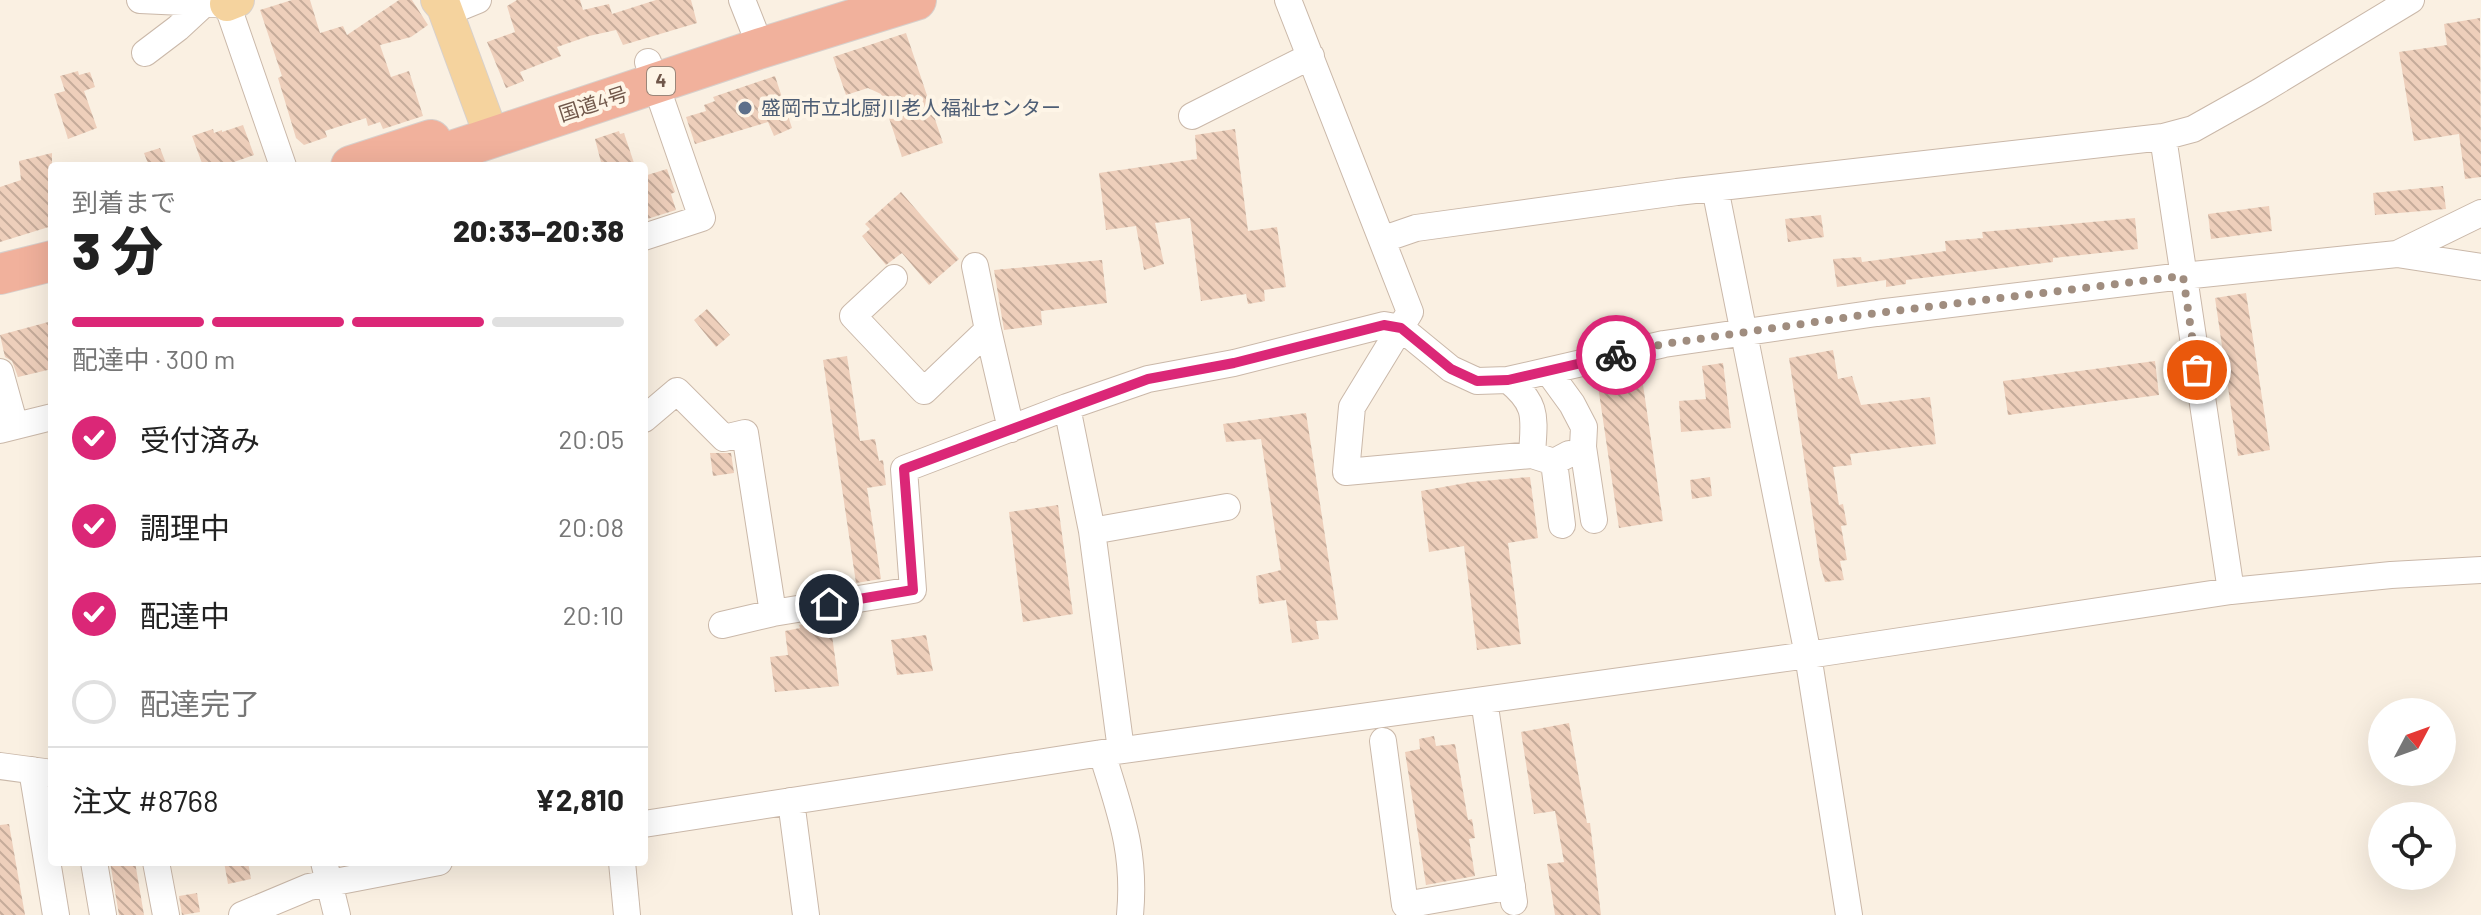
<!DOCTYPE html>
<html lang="ja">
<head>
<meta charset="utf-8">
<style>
  body { margin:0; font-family:Barlow,"Noto Sans JP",sans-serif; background:#f2f2f2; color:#222; height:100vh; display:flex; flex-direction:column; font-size:30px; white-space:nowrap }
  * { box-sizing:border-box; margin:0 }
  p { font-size:26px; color:#767676 }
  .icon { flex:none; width:44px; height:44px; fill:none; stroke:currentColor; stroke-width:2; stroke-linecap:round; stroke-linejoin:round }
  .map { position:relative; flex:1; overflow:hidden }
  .drawer { position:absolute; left:48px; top:162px; width:600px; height:704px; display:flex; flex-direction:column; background:#fff; border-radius:8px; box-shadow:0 8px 32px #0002 }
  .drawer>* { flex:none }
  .needle { width:52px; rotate:49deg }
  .tools { position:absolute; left:2368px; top:698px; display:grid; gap:16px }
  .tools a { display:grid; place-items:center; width:88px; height:88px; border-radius:50%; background:#fff; box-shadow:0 8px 32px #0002; font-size:40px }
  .pin { position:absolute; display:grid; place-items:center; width:68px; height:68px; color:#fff; margin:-34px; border:4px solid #fff; border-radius:50%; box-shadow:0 2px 8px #0007 }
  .courier { position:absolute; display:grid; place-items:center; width:80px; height:80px; margin:-40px; border:6px solid #db2777; border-radius:50%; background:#fff; color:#222; box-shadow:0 2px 10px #0007 }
  .summary em { font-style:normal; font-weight:800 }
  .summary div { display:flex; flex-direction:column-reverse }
  .summary { display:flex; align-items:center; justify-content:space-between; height:136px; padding:0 24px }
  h1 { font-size:52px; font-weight:800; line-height:60px }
  .bar { display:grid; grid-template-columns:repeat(4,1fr); gap:12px 8px; align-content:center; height:96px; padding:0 24px }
  .bar i { height:10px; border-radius:6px; background:#e0e0e0 }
  .bar .current { background:#db2777 }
  .bar p { grid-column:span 4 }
  .line { display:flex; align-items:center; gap:20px; padding:0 24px; border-top:2px solid #e0e0e0 }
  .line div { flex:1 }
  ol { padding:0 24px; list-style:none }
  li { display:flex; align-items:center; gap:24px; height:88px }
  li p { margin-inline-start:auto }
  li .icon { padding:8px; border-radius:50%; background:#db2777; color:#fff; stroke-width:4 }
  li:last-child { color:#767676 }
  li i { width:44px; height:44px; border:4px solid #e0e0e0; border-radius:50% }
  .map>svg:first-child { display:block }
</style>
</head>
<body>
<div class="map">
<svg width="2481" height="915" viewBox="0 0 2481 915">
  <defs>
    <pattern id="building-back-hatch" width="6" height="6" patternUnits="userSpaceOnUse" patternTransform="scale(2)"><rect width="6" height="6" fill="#eecfbb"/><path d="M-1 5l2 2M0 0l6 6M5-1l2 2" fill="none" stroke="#c5ab9a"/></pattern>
  </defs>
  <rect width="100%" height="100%" fill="#faf0e2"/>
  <!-- building -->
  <path fill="url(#building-back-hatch)" d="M292,0H310L320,33L343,26L347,35L399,0H412L428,25L411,37L380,45L391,77L409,71L423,116L383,129L380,122L368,126L366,118L325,131L327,137L304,145L296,138L278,78L282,76L260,10Z
    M517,0H580L583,10L609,4L612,14L656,0H691L697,23L623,45L616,30L589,36L557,47L561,56L520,72L524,81L506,88L487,42L515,32L507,6Z
    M2480,18L2481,177L2465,179L2459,134L2414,141L2399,52L2447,45L2444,24Z
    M906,33L943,143L902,157L881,94L868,88L846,95L833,57Z
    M78,71L79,75L90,72L95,87L84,91L97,128L68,139L54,94L65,91L60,76Z
    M775,76L792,128L774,136L768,122L695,144L686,117L706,111L704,105L715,101L713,97Z
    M243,125L254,155L234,162L235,166H203L192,136L213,129L214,133L222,130V132Z
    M1235,129L1248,231L1277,227L1286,287L1264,290L1265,301L1248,304L1246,294L1201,301L1190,218L1155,223L1164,264L1144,270L1136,226L1106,230L1099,173L1197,159L1195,135Z
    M619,131L620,134L624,133L635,166H602L595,139Z
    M160,148L167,166H149L144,153Z
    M52,153V226L0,242V187L21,180L19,161Z
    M667,169L675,192L671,194L676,210L644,220V176Z
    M2443,186L2446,209L2375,215L2373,193Z
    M901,192L959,259L929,285L902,253L886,265L862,236L870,229L865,224Z
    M2269,206L2272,231L2211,239L2208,214Z
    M1821,215L1824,237L1788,242L1785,219Z
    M2135,218L2138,249L2053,258V262L1906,280V284L1886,287V280L1837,287L1833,259L1861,257L1862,262L1946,251L1945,241L1983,238L1982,232Z
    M1102,260L1107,303L1041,311L1042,325L1004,330L994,270Z
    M2246,293L2270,450L2238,456L2215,298Z
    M707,309L730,335L716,347L694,320Z
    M52,321V369L18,377L12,361L5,357L0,335Z
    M1833,350L1838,379L1852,376L1861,405L1930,397L1936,444L1850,454L1852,465L1833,467L1839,505L1843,504L1847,525L1841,526L1847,560L1840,561L1844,580L1825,582L1820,565L1789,358Z
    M847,356L860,441L875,439L879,461L883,460L886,485L867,488L881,579L856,583L823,360Z
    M2155,361L2159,395L2008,415L2003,381Z
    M1723,363L1731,428L1681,432L1679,401L1706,399L1702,366Z
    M1642,378L1663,521L1619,528L1598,386Z
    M1306,413L1338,620L1316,621L1319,639L1292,643L1286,600L1259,604L1256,576L1281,570L1261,439L1226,442L1223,424Z
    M710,453H731L734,473L713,476Z
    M1530,477L1538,538L1508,543L1521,644L1477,650L1464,546L1429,552L1421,491L1471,482Z
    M1710,477L1712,496L1692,499L1690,480Z
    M1058,505L1073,614L1023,622L1009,512Z
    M830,621L839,686L775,692L770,657L788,655L785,631L800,628L799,625Z
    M926,635L933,671L897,675L891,640Z
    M1569,723L1587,823H1590L1601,915H1555L1547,864L1564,862L1555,811L1534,814L1521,732Z
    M1434,736L1436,746L1455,744L1468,820L1472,819L1475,838L1469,839L1475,876L1426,885L1405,752L1420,749L1419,739Z
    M9,824L25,915H0V825Z
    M110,862H135L144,915H119Z
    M224,862H248L251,879L228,884Z
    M197,893L200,912L182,915L179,896Z"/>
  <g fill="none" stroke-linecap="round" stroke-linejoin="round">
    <!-- minor casing -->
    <g stroke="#cab8a9" stroke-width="28">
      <path id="minor" d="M140,0L227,4L283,166
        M742,0L761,48
        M1288,0L1410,312L1352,407L1346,472L1532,455
        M446,13L478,0
        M145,53L178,28L205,3
        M1192,116L1311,56
        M2163,137L2231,591
        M1715,188L1808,655L1849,915
        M644,237L702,218L648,62
        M1384,239L1416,228L1677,192L2163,137L2193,129L2259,92L2411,0
        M2397,254L2481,213
        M975,266L988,330
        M894,278L853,316L924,391L988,330L1011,429
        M1548,371L1572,404L1584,427L1583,447L1594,520
        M0,372L15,426
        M644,419L677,391L724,438L745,433L773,613
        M0,430L52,417
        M1554,462L1532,455C1534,418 1539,405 1508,380L1664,344L1877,313L2183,276L2397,254L2481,267
        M1227,507L1092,531L1067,407L1148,379L1234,363L1384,325L1401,328L1451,369L1477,381L1508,380
        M1562,525L1554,462L1569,454
        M1092,531L1121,750
        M722,625L773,613L913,590L904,469L1067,407
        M1484,700L1514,902
        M1383,741L1405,905L1512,886
        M1102,753C1120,812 1136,851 1130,915
        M0,766L52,773
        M32,770L56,915
        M791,801L806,915
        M644,824L1102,753L1808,655L2231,591L2391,575L2481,570
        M94,862L103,915
        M156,862L166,915
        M324,862L337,915
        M622,862L627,915
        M242,915L309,887L439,862"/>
    </g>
    <!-- major casing -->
    <g stroke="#d7d0cc" stroke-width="36">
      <path id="major" d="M438,0L444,7L492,137
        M227,4L237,0"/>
    </g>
    <!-- highway casing -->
    <g stroke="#d7d0cc" stroke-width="42">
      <path id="highway" d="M351,166L431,140
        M407,166L761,48L916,0
        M0,274L52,261"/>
    </g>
    <!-- minor -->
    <use href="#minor" stroke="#fff" stroke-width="26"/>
    <!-- major -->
    <use href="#major" stroke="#f5d39e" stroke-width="34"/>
    <!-- highway -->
    <use href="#highway" stroke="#f1b19c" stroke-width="40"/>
  </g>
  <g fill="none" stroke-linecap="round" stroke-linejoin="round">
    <!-- done -->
    <path stroke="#a08d7f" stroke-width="8" stroke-dasharray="0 14.4" d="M1616,355L1664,344L1877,313L2183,276L2197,370"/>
    <!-- route -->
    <path stroke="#db2777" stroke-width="10" d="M829,604L913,590L904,469L1148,379L1234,363L1384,325L1401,328L1451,369L1477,381L1508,380L1616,355"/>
  </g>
  <!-- markers -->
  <circle fill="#5c6f8a" stroke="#fef5e7" stroke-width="3" cx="745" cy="108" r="8"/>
  <g text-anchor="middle" stroke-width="8" stroke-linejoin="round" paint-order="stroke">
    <!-- shield labels -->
    <rect fill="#fef5e7" stroke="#9b8679" stroke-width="2" x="647" y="67" width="28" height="28" rx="6"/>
    <g font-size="18" font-weight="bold" fill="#70574a">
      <text x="661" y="87">4</text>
    </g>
    <!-- street labels -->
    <g font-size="20" fill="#70574a" stroke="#fef5e7">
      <text transform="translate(593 104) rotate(-18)" y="7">国道4号</text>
    </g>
    <!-- service labels -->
    <g font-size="20" fill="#4e5e75" stroke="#fef5e7" text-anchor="start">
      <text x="761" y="115">盛岡市立北厨川老人福祉センター</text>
    </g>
  </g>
</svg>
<div class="tools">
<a><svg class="needle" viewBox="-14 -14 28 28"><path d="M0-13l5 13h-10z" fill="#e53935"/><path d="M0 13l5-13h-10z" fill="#767676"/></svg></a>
<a><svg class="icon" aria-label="locate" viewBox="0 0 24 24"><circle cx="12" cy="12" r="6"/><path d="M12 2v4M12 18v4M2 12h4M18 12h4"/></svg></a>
</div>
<div class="pin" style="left:2197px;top:370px;background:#ea580c"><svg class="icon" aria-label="bag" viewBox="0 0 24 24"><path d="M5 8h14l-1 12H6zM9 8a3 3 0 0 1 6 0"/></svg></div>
<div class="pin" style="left:829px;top:604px;background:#1f2937"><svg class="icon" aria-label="home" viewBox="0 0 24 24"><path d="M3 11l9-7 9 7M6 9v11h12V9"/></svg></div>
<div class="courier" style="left:1616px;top:355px"><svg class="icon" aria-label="bike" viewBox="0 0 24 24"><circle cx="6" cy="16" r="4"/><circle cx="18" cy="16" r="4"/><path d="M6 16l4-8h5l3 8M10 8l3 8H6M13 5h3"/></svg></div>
<section class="drawer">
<div class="summary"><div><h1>3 分</h1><p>到着まで</p></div><em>20:33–20:38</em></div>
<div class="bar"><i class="current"></i><i class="current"></i><i class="current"></i><i></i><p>配達中 · 300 m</p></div>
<ol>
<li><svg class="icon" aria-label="check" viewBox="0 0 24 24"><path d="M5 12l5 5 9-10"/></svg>受付済み<p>20:05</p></li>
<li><svg class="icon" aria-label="check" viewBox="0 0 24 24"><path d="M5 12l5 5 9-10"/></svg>調理中<p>20:08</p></li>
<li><svg class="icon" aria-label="check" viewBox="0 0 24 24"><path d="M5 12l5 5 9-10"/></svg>配達中<p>20:10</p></li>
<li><i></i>配達完了</li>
</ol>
<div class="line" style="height:104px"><div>注文 #8768</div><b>¥2,810</b></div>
</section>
</div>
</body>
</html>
